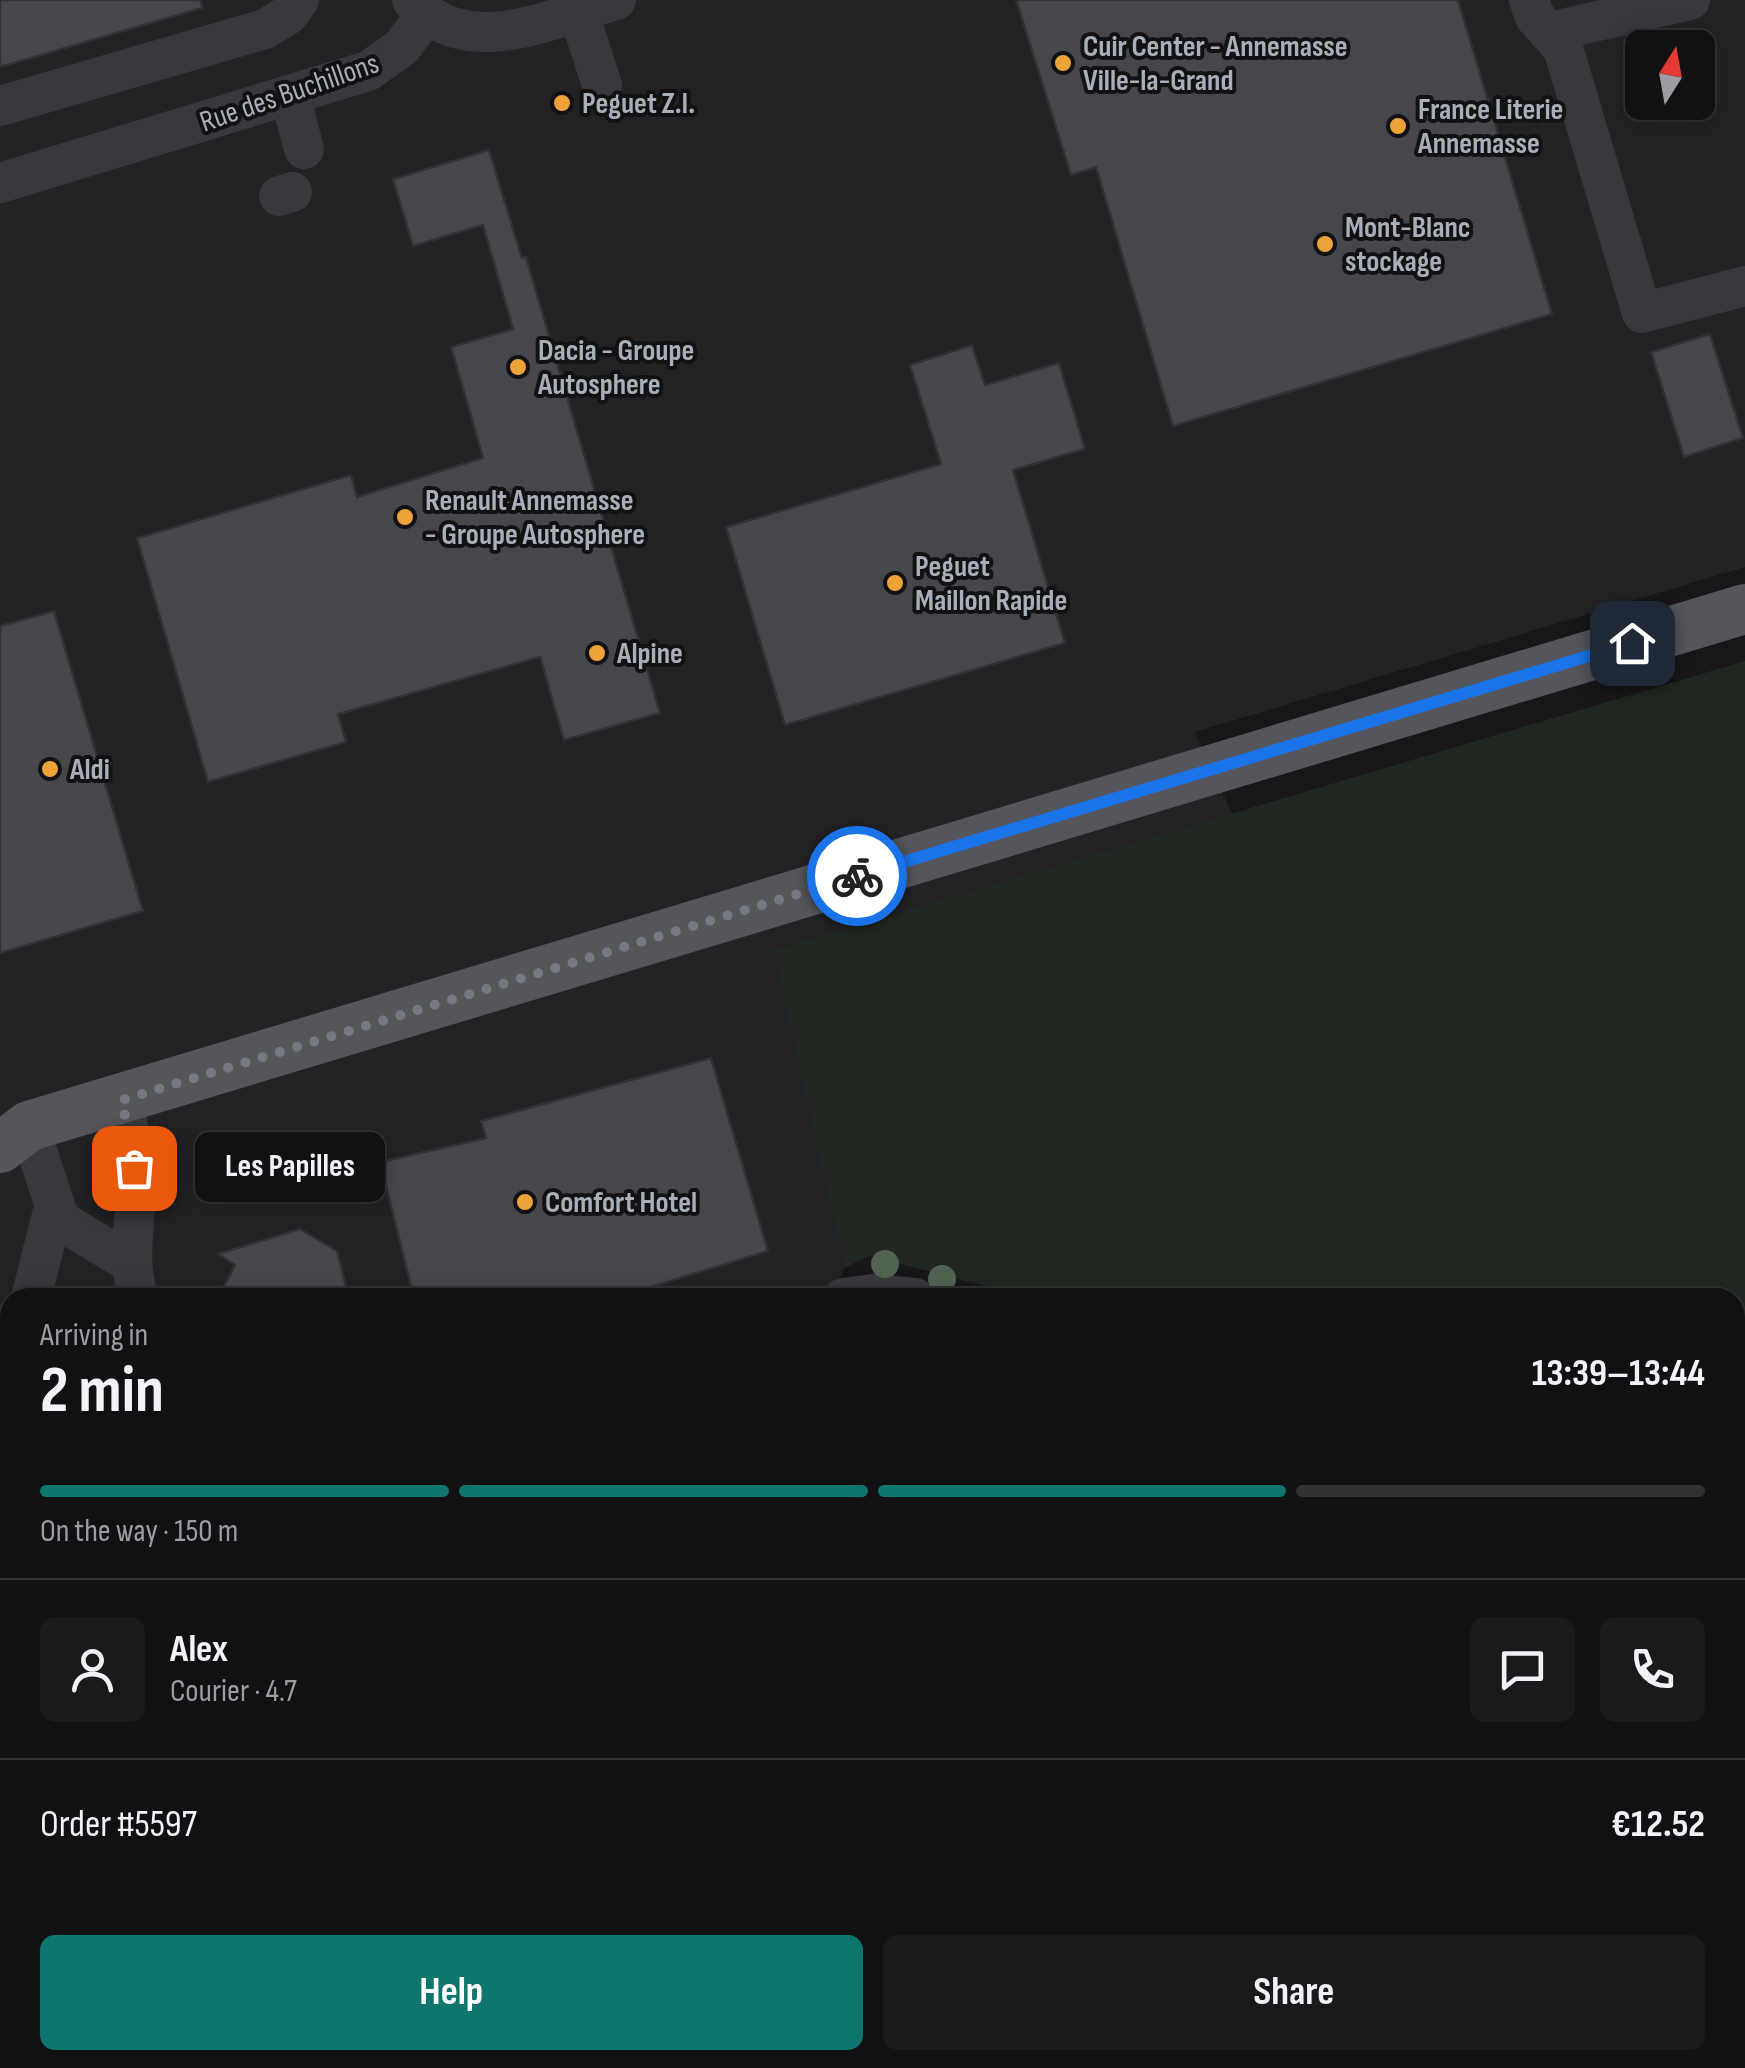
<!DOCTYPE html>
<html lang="en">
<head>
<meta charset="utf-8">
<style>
  body { margin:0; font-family:"Sofia Sans Condensed",sans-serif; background:#1a1a1c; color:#f1f3f6; height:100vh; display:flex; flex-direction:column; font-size:38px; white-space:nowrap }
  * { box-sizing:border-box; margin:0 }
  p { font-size:32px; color:#9c9da0 }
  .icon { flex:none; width:55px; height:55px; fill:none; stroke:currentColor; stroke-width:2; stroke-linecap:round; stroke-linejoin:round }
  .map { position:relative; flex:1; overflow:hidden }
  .drawer { position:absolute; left:0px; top:1288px; width:1745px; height:782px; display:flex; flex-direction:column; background:#111113; border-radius:30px 30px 0 0; box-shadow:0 5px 25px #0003,0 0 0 2px #303133 }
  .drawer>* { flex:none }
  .needle { width:65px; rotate:11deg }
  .buttons { position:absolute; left:1625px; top:30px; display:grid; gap:20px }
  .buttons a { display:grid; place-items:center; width:90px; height:90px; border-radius:15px; background:#111113; box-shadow:0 5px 25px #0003,0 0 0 2px #303133; font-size:50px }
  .pin { position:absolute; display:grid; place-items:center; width:85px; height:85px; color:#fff; margin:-42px; border-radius:20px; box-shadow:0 5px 15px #0006 }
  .courier { position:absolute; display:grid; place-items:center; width:100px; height:100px; margin:-50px; border:8px solid #1a73e8; border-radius:50%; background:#fff; color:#222; box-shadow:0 2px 12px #0007 }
  .bubble { position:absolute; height:70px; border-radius:15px; background:#111113; box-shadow:0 5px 25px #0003,0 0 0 2px #303133; font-size:32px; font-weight:700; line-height:70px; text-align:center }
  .summary em { font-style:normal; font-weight:700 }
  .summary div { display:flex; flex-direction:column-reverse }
  .summary { display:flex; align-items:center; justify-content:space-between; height:170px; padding:0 40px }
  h1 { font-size:65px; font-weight:700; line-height:75px }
  .bar { display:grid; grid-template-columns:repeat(4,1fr); gap:15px 10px; align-content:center; height:120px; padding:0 40px }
  .bar i { height:12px; border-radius:8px; background:#303133 }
  .bar .selected { background:#0f766e }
  .bar p { grid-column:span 4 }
  .line { display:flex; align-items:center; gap:25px; padding:0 40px; border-top:2px solid #303133 }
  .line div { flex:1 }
  .round { display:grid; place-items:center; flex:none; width:105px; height:105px; border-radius:15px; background:#1a1a1c }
  .action { display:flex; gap:20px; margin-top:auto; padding:20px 40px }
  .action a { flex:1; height:115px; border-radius:15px; background:#0f766e; color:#fff; font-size:40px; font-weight:700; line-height:115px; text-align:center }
  .action a+a { background:#1a1a1c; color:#f1f3f6 }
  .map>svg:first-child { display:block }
</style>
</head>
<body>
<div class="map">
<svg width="1745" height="2068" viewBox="0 0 1745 2068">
  <rect width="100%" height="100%" fill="#171719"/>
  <!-- built -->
  <path fill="#232326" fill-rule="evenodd" d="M0,0H1745V567L1195,732L1233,816L774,950L844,1268L834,1297L10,1298V2060H1020L1022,2068H0ZM1642,48H1698V102H1642Z"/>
  <!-- green -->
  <path fill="#212821" d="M1745,661V1556H1735V1298H1031L870,1256L844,1268L773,950Z
    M1735,1734L1745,1736V1824L1735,1833Z
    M1735,2045L1745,2051V2068H1022L1020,2060H1735Z"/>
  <!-- building -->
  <path fill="#46474c" stroke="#313135" stroke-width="2.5" d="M0,0H201L202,8L0,67Z
    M1016,0H1458L1552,314L1173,426L1096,167L1071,175Z
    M489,150L522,258L526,257L660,713L564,740L540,657L338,714L346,742L208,782L137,538L351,475L357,497L483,458L451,347L513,329L483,225L413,246L393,179Z
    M1710,334L1743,438L1684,457L1651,352Z
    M972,345L985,385L1059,363L1085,449L1013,470L1065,643L785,725L726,527L941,464L910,365Z
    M54,611L143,911L0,953V626Z
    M711,1058L768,1251L615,1298H414L380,1162L486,1138L481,1121Z
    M300,1229L337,1251L349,1298H218L235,1265L218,1254Z"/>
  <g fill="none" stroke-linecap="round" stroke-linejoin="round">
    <!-- path -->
    <path stroke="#3e4044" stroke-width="6" stroke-dasharray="5 8" stroke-linecap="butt" d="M1190,1298L1206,1292L1230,1298
      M1735,1530L1745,1532"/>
    <!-- minor -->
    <path stroke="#38393d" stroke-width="40" d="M412,0C465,62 552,18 616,0
      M1529,0L1535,17L1563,48L1642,313L1745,286
      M578,11L602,85
      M1549,32L1690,0
      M290,96L304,149
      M0,106L265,29L288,15L299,0
      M0,183L368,71L402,47L426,14
      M279,196L292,192
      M122,1099C129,1131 135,1162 135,1195C135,1237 127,1255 138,1298
      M29,1126L58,1215L66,1224L129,1262
      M31,1298L54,1207
      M843,1298L873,1294L915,1298
      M0,1357L10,1345
      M0,1455L10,1454
      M349,2060L351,2068
      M601,2060L603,2068"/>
    <!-- major -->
    <path stroke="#54565c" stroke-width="50" d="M0,1148L29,1126L1745,609"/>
  </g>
  <!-- trees -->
  <g fill="#516452">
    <circle cx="885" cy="1264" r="14"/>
    <circle cx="942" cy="1279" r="14"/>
  </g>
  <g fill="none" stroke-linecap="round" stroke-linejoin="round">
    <!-- done -->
    <path stroke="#767a80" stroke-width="10" stroke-dasharray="0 18" d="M134,1168L122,1100L857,876"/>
    <!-- route -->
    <path stroke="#1a73e8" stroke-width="12" d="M857,876L1632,643"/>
  </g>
  <!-- markers -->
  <g fill="#eea339" stroke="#121214" stroke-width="4">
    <circle cx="1063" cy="63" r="10"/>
    <circle cx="562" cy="103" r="10"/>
    <circle cx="1398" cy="126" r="10"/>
    <circle cx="1325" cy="244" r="10"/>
    <circle cx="518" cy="367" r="10"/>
    <circle cx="405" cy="517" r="10"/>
    <circle cx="895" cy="583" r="10"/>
    <circle cx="597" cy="653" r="10"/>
    <circle cx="50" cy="769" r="10"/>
    <circle cx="525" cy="1202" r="10"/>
  </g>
  <g text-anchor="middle" stroke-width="8" stroke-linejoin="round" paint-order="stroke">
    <!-- poi labels -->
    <g font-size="30" font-weight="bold" fill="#a9afb8" stroke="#121214" text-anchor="start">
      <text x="1083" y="56">Cuir Center - Annemasse<tspan x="1083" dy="34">Ville-la-Grand</tspan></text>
      <text x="582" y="113">Peguet Z.I.</text>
      <text x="1418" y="119">France Literie<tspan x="1418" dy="34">Annemasse</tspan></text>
      <text x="1345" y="237">Mont-Blanc<tspan x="1345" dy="34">stockage</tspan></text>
      <text x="538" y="360">Dacia - Groupe<tspan x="538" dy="34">Autosphere</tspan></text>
      <text x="425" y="510">Renault Annemasse<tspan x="425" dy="34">- Groupe Autosphere</tspan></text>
      <text x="915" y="576">Peguet<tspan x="915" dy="34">Maillon Rapide</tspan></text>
      <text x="617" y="663">Alpine</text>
      <text x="70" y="779">Aldi</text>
      <text x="545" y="1212">Comfort Hotel</text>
    </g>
    <!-- street labels -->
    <g font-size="30" fill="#a9afb8" stroke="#121214">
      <text transform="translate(289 92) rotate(-19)" y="10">Rue des Buchillons</text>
    </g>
  </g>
</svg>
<div class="buttons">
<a><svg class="needle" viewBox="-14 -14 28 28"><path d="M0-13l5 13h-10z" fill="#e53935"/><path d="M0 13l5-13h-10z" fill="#9c9da0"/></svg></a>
</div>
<div class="pin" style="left:134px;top:1168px;background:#ea580c"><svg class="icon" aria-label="bag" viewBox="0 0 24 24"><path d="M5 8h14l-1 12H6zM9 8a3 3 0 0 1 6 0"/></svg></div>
<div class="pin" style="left:1632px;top:643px;background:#1f2937"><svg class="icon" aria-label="home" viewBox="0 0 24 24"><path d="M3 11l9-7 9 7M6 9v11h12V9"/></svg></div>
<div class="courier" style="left:857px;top:876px"><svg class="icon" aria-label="bike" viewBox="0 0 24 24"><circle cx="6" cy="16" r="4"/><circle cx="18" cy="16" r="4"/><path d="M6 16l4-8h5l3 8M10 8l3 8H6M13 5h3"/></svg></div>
<div class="bubble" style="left:195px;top:1132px;width:190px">Les Papilles</div>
<section class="drawer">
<div class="summary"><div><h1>2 min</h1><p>Arriving in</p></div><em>13:39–13:44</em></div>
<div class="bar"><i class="selected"></i><i class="selected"></i><i class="selected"></i><i></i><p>On the way · 150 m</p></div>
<div class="line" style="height:180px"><a class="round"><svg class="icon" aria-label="person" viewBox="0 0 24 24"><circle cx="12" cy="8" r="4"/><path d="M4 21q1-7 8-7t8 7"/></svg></a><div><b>Alex</b><p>Courier · 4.7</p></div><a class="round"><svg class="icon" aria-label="chat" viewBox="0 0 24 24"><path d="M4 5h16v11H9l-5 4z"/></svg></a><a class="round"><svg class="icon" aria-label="phone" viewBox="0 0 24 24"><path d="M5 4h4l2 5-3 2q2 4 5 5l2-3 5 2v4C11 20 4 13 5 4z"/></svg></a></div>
<div class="line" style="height:130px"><div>Order #5597</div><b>€12.52</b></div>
<div class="action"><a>Help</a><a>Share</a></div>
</section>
</div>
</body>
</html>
